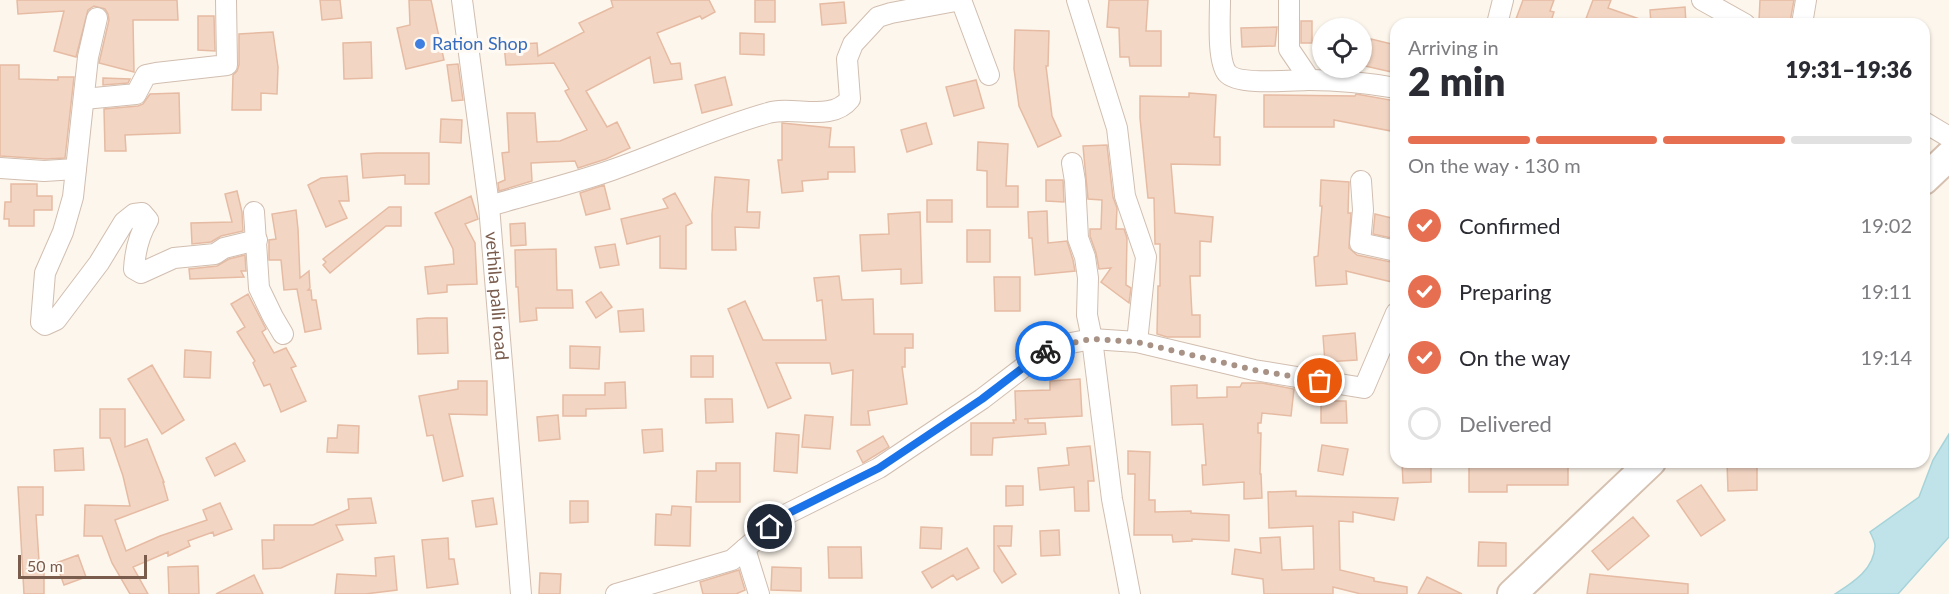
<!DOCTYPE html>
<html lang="en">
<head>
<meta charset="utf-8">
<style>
  body { margin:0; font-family:Lato,sans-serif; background:#f2f2f3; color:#2b2b33; height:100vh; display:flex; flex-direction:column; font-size:22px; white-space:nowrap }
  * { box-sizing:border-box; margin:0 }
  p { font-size:20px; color:#7c7c81 }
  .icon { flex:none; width:33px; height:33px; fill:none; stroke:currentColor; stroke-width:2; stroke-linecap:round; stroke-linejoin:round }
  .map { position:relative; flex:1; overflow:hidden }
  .sheet { position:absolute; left:1390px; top:18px; width:540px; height:450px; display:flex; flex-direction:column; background:#fff; border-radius:18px; box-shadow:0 2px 4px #0004 }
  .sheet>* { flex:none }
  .tools { position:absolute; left:1312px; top:18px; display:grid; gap:12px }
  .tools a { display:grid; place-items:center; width:60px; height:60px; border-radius:50%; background:#fff; box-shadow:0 2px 4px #0004; font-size:30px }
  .scale { position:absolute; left:18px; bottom:15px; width:129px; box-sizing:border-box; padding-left:6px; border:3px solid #7a5c4d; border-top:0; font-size:16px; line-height:21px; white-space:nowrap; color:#7a5c4d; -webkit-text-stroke:4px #fffaf3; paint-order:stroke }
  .pin { position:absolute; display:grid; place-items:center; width:51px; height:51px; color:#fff; margin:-26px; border:3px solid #fff; border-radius:50%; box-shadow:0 2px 6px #0007 }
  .courier { position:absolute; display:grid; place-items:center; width:60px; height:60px; margin:-30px; border:4px solid #1a73e8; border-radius:50%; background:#fff; color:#222; box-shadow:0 2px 8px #0007 }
  .headline em { font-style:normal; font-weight:800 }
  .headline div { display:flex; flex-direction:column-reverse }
  .headline { display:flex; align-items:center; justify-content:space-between; height:102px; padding:0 18px }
  h1 { font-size:39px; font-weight:800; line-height:45px }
  .bar { display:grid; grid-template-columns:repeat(4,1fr); gap:9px 6px; align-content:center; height:72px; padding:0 18px }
  .bar i { height:8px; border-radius:4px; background:#e1e1e2 }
  .bar .active { background:#e76f51 }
  .bar p { grid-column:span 4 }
  ol { padding:0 18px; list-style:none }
  li { display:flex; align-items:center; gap:18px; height:66px }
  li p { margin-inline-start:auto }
  li .icon { padding:6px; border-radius:50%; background:#e76f51; color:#fff; stroke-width:4 }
  li:last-child { color:#7c7c81 }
  li i { width:33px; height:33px; border:3px solid #e1e1e2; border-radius:50% }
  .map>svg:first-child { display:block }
</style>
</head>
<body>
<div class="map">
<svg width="1949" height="594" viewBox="0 0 1949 594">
  <rect width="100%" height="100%" fill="#fdf6ec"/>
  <!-- water -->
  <path fill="#bfe3e8" stroke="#a5d3da" stroke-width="1.5" d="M1949,434V537L1898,594H1835C1852,583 1874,570 1875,546C1875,542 1872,536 1870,532L1919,497L1933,460Z"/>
  <!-- building -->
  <path fill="#f3d5c3" stroke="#e6bba3" stroke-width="1.5" d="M17,0H177L178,20H133L134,72L99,63L109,20L108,14L105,9L94,6L88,10L76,57L54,51L64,11L18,14Z
    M320,0H340L342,18L322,20Z
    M409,0H431L444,60L406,69L397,28L410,25Z
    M611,0H709L715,12L702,19L700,16L657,33L671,64L680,63L682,79L654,83L650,57L586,91L607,127L617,122L630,148L606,159L578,168L575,161L531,163L532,181L499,191L498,183L505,180L502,153L509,152L507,113H535L537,142L560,141L587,130L565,91L569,89L554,63L506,65L504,45L537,43L538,56L584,32L579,23L613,7Z
    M755,0H775V22H755Z
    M1109,0H1148L1146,31H1161V66H1130L1129,57H1120L1119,28L1107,27Z
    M1523,0H1554L1550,11L1554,12L1550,24H1531L1516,19Z
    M1593,0H1611L1608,8L1648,22L1647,24H1584Z
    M1760,0H1794L1790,22L1759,21Z
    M844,2L846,23L822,25L820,4Z
    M1685,7L1686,24H1651L1650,10Z
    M198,16H214L215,51L198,50Z
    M1301,21H1312V43H1301Z
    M1277,27L1275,46L1242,47L1241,28Z
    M1015,30L1049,31L1048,66H1046L1052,116L1061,136L1038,147L1019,106L1014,69Z
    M273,32L278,67L277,94L261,93V110H232L233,75L237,71L239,65V34Z
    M740,33L764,34V55L740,54Z
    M1371,39L1396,45V73L1365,66Z
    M371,42L372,78L344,79L343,43Z
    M458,64L463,100L452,101L447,65Z
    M0,65H19V79L58,80V77H74L65,158L46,159L0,156Z
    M725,77L732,105L702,113L695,85Z
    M103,78L130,79L128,83L103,85Z
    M976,80L984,108L954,116L946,87Z
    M179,93L180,133L125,135L126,151H105L104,109L138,106L143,104L150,94Z
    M1189,93L1216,95L1214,137H1220V165L1171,164L1175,213L1213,217L1211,242L1200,241V276H1190L1192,315H1200V337H1167L1157,334L1158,286H1160V244H1155L1154,198H1148L1140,118V96L1189,97Z
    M1356,94L1396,101L1391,131L1334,120V127H1264V95L1355,96Z
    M441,119L462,120L461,143L440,142Z
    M782,123L831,128L829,147H854L855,172H828V179L802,181L803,191L782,193L778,160H782Z
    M926,123L932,144L907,152L901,130Z
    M978,142L1008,144L1006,186H1018V207H987V171L977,170Z
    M1107,145L1113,197L1117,208L1116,229H1124L1127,238L1126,285L1131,288L1129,303L1101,282L1111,268L1099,269L1096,253L1090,236V229H1101L1102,200L1088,199L1083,146Z
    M377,153H429V184H405V175L363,178L361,154Z
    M347,176L349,201H339L347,218L326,227L308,185L321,178Z
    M715,177L749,180L747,212H760L759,228L735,227L736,250H712V214Z
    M1046,180H1063L1064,202L1046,201Z
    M1321,180L1349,182L1348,213H1351L1349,248L1357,255L1396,263V283L1346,271L1347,284L1316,286L1314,257L1318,256L1322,206H1320Z
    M11,184H37V196H52V210H34V226H9V219H4L5,202H11Z
    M604,185L610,209L586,215L580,193Z
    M237,191L242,212L243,231L221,236L211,242L192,244L191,223L232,222L225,194Z
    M675,193L692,223L686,226V269L660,268V236L627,244L621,219L668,208L663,199Z
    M471,196L478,219L465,224L475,243L477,284L447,285V292L428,294L425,267L454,264L453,249L435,213Z
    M927,200H952V222H927Z
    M389,207H401V226H386L330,273L323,265L326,262L323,259Z
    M296,210L298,229L300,278L309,271L310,288L308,290H311L312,300H316L321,329L305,332L297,289L284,290L281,260H269V240L276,239L272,214Z
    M1047,211L1048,243L1067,241L1073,260L1075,271L1035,275L1032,238H1029L1028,212Z
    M920,212L922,283L901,284V269L862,271L860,235L889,234L888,214Z
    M1375,214L1396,219V239L1373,234Z
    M525,223L526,245L511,246L510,224Z
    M967,230H990V262H967Z
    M615,244L619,265L600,268L595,247Z
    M556,249L557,290H572L573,308H536L537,320L520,322L518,287H516L515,250Z
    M245,255L246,271H241L244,277L190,279L189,269L217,266L229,259Z
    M839,276L842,300L873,299L874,334H913V348H905V367H902L907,404L868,411L870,425H851L853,370L832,374L830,363H776L791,398L768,408L728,309L745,301L763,340H826L822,300L817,301L814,278Z
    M994,277H1020V311H995Z
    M601,292L612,307L596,318L586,302Z
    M248,294L266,329L262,332L274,353L286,348L296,366L291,368L306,401L281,412L270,384L264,386L253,363L255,361L237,332L245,327L231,304Z
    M643,309L644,331L620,332L618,311Z
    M426,318H447L448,353L418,354L417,319Z
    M1355,333L1357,360L1325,362L1323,336Z
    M570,346L600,347L599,369L570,368Z
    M185,350L211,352L210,378L184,377Z
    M691,356H713V377H691Z
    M152,365L184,420L162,434L128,379Z
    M1080,379L1082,416L1024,419H1028V423H1045L1046,434L993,438L992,455H971V423H1014L1013,420H1016L1015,391L1050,390V381Z
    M458,381H487V415L449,414L463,476L443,481L433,435L427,436L419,396L458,389Z
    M625,382L626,408L586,409V416H563V395H605V383Z
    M1242,383H1262L1294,389L1291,416L1262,413L1261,423H1258V433H1261L1260,474H1261L1262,498L1244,499V482L1203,485L1202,465H1206L1203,424L1172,425L1171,386L1197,385V398L1227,397V387H1240Z
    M705,399H732L733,422L706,423Z
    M1321,401H1346L1347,423H1321Z
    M100,409H125V447L147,439L164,482H163L168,500L115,520L126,551L160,536L207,520L203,510L220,503L232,529L214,536L213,532L188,541L190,546L168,556V552L133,567L148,594H130L112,563L102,536H84L85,505L130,506L123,476L110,438H100Z
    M558,415L560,439L539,441L537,417Z
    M805,415L833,417L830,449L802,447Z
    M338,425L359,426L358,453L327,452L328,438H337Z
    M662,429L663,451L644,453L642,430Z
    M776,433L799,435L797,473L774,471Z
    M883,436L889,447L863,463L857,451Z
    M235,443L245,461L215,476L206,458Z
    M1322,445L1348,449L1343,475L1318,471Z
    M1090,446L1094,481H1088L1089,511H1075L1074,487L1040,490L1038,468L1069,465L1067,448Z
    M83,448L84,470L55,471L54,450Z
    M1128,451L1150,452L1149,500H1155V512L1191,511V513L1229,515V541L1192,539V541L1173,542L1172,535H1134L1135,474H1128Z
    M1402,462H1431V482L1403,483Z
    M1469,462H1568V485H1507V492H1469Z
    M1727,462H1757V490L1728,491Z
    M716,463H740V502H696L697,471H716Z
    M1701,485L1725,520L1701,536L1677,501Z
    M1006,486H1023V505L1006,506Z
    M18,487H43V515H36L39,561H44V594H24Z
    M1296,491V496L1398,498L1394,520L1353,512V522L1339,521L1340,570L1374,578V581L1407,587V594H1361L1333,587V594H1264L1263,579L1232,574L1235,549L1261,553L1260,538L1280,537L1282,570L1314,569L1313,526L1269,528L1268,492Z
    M371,498L376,523L336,525L343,540L281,568L263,569L262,540H274V525H313L349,509L348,499Z
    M493,498L497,524L476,527L472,501Z
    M570,501H588V522L570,523Z
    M672,506L691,507L690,546L655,545L656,514L671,515Z
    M1633,517L1649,536L1608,570L1592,551Z
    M994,526H1012L1011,546H998L1016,574L1002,583L994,571Z
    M921,527L942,528L941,549L920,548Z
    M1059,530L1060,555L1041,556L1040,531Z
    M448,538L449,559H454L458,584L427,588L422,540Z
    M1479,542L1506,543V566H1478Z
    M828,547H861L862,578H829Z
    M967,548L979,568L957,580L953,575L932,588L922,572Z
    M78,555L86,577L64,585L56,563Z
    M394,556L397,590L365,594H335L337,574L376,576L375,558Z
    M198,566L199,594H169L168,567Z
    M772,567L801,568V591L771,590Z
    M739,570L745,590L736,594H703L700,582Z
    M540,573L561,574L560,594H539Z
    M1590,574L1688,584V594H1587Z
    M254,575L263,594H216Z
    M1427,577L1462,594H1418Z"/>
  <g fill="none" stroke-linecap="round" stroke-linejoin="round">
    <!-- street casing -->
    <g stroke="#d1beb0" stroke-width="22">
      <g id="street">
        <path id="s1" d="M462,0L489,206L521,594"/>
        <path d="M961,0L989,75"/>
        <path d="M1220,0C1220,18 1217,60 1227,73C1238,86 1292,80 1309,80C1338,80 1368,83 1396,88"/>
        <path d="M1289,0V49L1310,80"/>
        <path d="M1702,0L1745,24"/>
        <path d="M97,18L88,57L73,197L63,232L45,273L41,322L45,325L56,320L99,263L124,222L134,214L142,213L148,220C139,235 135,251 134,269L141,273L174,258L215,254L224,248L257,240"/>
        <path d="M1497,24L1503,0"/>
        <path d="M1802,24L1806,0"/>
        <path d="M84,99L136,94L146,75L156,73L227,65L226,0"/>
        <path d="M1924,122L1949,137"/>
        <path d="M1072,163L1075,181L1078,238L1085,257L1088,278L1087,315L1092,339L1112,499L1130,594"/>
        <path d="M0,168L44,171L76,169"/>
        <path d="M1361,181L1363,210L1360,243L1396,251"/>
        <path d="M489,206C530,194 572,184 612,170C664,152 714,128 768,113C794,105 831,123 850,99L847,59L853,44L878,17L891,13L961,0"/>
        <path d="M254,212L259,288L273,317L283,334"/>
        <path d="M1137,342L1254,370L1364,388L1396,313"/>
        <path d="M745,549L759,594"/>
        <path d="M616,594L732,560L783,516L879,468L982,399L1050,347L1092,339L1137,342L1146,257L1125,196L1117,128L1077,0"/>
      </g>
    </g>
    <!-- secondary casing -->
    <g stroke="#d6c0b0" stroke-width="32">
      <path id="secondary" d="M1924,180L1949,156
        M1512,594L1651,462"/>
    </g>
    <!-- street -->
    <use href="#street" stroke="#fff" stroke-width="20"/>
    <!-- secondary -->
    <use href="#secondary" stroke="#fff" stroke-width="28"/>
  </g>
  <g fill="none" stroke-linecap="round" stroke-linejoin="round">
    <!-- done -->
    <path stroke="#a89285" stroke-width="6" stroke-dasharray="0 10.8" d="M1045,351L1050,347L1092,339L1137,342L1254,370L1320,381"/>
    <!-- route -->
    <path stroke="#1a73e8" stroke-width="8" d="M770,527L783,516L879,468L982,399L1045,351"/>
  </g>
  <!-- markers -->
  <circle fill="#3f7fe0" stroke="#fffaf3" stroke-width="2" cx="420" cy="44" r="6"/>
  <g text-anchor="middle" stroke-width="6" stroke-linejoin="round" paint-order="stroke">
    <!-- shop labels -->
    <g font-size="18" fill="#366cbe" stroke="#fffaf3" text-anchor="start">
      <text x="432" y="50">Ration Shop</text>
    </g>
    <!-- street labels -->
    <g font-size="18" fill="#7a5c4d" stroke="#fffaf3">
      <text dy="6" stroke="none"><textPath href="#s1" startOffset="298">vethila palli road</textPath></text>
    </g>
  </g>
</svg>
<div class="tools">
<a><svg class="icon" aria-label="locate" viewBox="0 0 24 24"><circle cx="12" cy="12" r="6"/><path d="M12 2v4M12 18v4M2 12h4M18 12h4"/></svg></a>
</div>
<div class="scale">50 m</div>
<div class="pin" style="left:1320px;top:381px;background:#ea580c"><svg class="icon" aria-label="bag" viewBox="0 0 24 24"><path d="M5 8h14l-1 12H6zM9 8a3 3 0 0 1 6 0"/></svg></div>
<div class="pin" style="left:770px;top:527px;background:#1f2937"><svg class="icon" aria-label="home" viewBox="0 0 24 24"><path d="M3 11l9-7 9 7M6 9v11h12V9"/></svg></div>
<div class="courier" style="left:1045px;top:351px"><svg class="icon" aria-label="bike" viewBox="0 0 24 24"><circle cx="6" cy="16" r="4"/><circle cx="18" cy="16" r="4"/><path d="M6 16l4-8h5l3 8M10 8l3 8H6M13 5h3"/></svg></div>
<section class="sheet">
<div class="headline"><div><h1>2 min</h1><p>Arriving in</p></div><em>19:31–19:36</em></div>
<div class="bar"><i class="active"></i><i class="active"></i><i class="active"></i><i></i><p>On the way · 130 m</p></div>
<ol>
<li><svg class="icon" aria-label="check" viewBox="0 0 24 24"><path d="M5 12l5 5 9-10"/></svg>Confirmed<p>19:02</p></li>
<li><svg class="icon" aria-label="check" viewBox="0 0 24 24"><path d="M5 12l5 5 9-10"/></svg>Preparing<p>19:11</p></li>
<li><svg class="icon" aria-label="check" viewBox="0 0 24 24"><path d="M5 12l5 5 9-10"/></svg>On the way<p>19:14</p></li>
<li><i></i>Delivered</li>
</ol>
</section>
</div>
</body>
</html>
